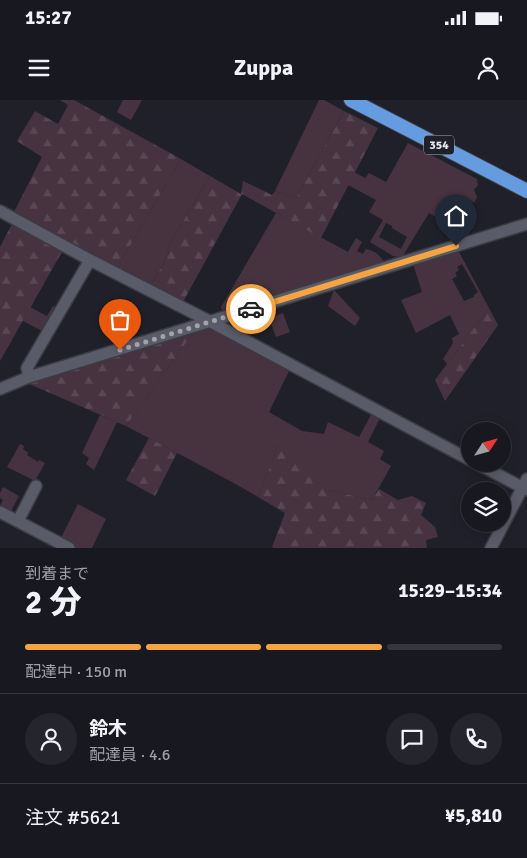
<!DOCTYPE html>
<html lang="ja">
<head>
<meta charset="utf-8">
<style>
  body { margin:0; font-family:Signika,"Noto Sans JP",sans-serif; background:#25252d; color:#f1f3f6; height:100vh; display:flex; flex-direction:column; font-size:19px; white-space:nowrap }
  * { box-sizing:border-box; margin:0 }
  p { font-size:16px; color:#9fa0a5 }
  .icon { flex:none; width:28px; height:28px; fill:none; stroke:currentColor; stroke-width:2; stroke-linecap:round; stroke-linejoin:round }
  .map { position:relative; height:448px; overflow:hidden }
  .panel { display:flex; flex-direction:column; background:#181820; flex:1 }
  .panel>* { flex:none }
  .needle { width:32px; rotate:54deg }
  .fabs { position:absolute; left:461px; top:322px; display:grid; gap:10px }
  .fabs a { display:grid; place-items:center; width:50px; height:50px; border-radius:50%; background:#181820; box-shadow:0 2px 12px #0003,0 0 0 1px #36373e; font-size:25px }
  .pin { position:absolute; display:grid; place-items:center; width:42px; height:42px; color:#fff; margin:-51px -21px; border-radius:50% 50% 50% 0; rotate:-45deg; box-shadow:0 0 5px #0007 }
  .pin .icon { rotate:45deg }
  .courier { position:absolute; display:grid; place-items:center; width:50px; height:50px; margin:-25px; border:4px solid #f4a443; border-radius:50%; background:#fff; color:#222; box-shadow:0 1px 6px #0007 }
  .overview em { font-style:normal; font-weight:800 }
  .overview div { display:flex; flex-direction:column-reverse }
  .overview { display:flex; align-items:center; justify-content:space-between; height:85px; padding:0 25px }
  h1 { font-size:32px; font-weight:800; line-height:38px }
  .bar { display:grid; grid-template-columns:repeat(4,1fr); gap:8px 5px; align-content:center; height:60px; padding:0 25px }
  .bar i { height:6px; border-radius:4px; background:#36373e }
  .bar .selected { background:#f4a443 }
  .bar p { grid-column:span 4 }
  .line { display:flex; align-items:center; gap:12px; padding:0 25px; border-top:1px solid #36373e }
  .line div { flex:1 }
  .round { display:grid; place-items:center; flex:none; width:52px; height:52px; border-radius:26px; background:#25252d }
  .status { display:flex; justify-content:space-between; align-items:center; height:35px; padding:0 25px; background:#181820; direction:ltr }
  .status svg { height:14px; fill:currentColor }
  header { display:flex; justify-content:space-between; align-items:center; height:65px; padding:0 25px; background:#181820; font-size:22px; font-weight:800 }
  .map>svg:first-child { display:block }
</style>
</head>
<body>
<div class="status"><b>15:27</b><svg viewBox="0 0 49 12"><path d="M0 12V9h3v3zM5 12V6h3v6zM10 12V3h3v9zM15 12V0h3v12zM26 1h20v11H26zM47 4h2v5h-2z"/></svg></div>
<header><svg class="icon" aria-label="menu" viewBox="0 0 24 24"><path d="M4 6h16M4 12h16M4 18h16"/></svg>Zuppa<svg class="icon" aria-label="person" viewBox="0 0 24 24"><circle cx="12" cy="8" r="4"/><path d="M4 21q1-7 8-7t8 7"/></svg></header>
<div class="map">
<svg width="527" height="448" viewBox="0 0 527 448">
  <defs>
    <pattern id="forest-firs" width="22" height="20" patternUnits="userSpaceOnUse" patternTransform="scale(1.25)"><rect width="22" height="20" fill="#473340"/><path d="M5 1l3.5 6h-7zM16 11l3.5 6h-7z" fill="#594753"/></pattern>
  </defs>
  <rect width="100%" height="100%" fill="#20202b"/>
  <!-- green -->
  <path fill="#473340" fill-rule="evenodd" d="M123,0H142L131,20L117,12Z
    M319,0H324L344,11L296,98L275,91Z
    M408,43L477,79L478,85L474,90L477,97L474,103L466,98L460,111L472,125L468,136L429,113L402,157L393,156L370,142L383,120L369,112L376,100L348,85L354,72L365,78L369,73L386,82ZM386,123L392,126V128L407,137L401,149L379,137Z
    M181,59L210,76L166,150L169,153L151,185L117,168Z
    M276,113L348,152L356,138L362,142L357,151L363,154L366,149C375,151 379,154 384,162L374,164L224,215L221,207Z
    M458,150L489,208L447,264L443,259L453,243L452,238L459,234L450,215L416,233L401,200L422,192L413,164ZM462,164L478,192L474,195V197L464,201L452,179L457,176L455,173L459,170L457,167Z
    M334,190L360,218L355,226L328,206Z
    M53,206L56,208L44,232L23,221L30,207L47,216Z
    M283,213L290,232L276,237L269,218Z
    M211,226L291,267L269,312L302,331L324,334L328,322L359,337L372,313L380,318L368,342L384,351L380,359L391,366L372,400L329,390L278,346L258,397L232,382L126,326L194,232Z
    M100,315L117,322L94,370L86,364L89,358L82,353Z
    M20,344L24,346L23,349L28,353L27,355L38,362L39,360L45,363L35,381L7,367Z
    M3,387L19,396L10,413L0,406L3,400L0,398V393Z
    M78,404L106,419L92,448H76L60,440Z"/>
  <!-- forest -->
  <path fill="url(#forest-firs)" d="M60,0H74L181,59L117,168L66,141L14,112L42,57L17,41L35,11L58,24L68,5Z
    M344,11L378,28L321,138L242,94L183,202L151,185L169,153L166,150L210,76L241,94L243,81L272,95L275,91L296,98Z
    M13,122L63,150L0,261V147Z
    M489,208L498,225L445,301L435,280Z
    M194,232L126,326L27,283Z
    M149,338L177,353L155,396L126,380Z
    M278,346L325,375L332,382L329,390L372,400L379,389L398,400L412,396L426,403L421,415L435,427L438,437L426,440L427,448H274L272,447L285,413L258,397Z"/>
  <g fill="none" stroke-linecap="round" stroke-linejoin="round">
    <!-- minor casing -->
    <g stroke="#3b3b44" stroke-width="14">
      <path id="minor" d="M0,111L90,160L211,222L470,360
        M29,277L27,268L90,160
        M0,289L29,277L527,124
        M478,364L527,390
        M0,412L69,448
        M18,421L36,386
        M491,448L527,379"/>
    </g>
    <!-- trunk casing -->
    <g stroke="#3b3b44" stroke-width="16">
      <path id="trunk" d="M351,0L527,91"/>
    </g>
    <!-- minor -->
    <use href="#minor" stroke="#5a5b68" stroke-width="11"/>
    <!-- trunk -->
    <use href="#trunk" stroke="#649cdf" stroke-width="14"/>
  </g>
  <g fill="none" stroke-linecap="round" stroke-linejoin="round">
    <!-- done -->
    <path stroke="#a2a2ab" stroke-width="5" stroke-dasharray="0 9" d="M120,250L251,209"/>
    <!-- route -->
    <path stroke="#f4a443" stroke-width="6" d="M251,209L456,146"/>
  </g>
  <g text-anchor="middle" stroke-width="5" stroke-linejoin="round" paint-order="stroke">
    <!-- shield labels -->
    <rect fill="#20202b" stroke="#acacb5" stroke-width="1" x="424" y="35.5" width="30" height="19" rx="4"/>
    <g font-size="12" font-weight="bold" fill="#e8e8f0">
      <text x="439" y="49">354</text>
    </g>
  </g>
</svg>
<div class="fabs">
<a><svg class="needle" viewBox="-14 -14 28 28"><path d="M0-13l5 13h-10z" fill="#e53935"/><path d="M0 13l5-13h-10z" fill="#9fa0a5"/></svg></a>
<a><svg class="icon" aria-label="layers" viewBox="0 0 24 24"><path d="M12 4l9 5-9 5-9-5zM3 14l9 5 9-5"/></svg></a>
</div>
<div class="pin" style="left:120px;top:250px;background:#ea580c"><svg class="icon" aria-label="bag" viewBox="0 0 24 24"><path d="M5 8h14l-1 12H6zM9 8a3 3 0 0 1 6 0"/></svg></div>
<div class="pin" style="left:456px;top:146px;background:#1f2937"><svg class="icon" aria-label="home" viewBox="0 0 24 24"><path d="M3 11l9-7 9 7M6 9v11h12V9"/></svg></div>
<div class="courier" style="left:251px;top:209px"><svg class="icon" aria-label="car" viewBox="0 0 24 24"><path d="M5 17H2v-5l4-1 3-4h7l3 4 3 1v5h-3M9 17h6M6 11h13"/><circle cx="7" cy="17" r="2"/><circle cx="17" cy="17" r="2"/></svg></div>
</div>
<section class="panel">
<div class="overview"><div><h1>2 分</h1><p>到着まで</p></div><em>15:29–15:34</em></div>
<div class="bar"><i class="selected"></i><i class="selected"></i><i class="selected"></i><i></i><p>配達中 · 150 m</p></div>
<div class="line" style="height:90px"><a class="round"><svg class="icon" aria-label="person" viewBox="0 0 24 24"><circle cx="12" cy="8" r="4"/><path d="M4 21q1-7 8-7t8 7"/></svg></a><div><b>鈴木</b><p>配達員 · 4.6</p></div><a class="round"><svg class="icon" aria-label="chat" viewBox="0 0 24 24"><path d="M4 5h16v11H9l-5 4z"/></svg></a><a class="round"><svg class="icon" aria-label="phone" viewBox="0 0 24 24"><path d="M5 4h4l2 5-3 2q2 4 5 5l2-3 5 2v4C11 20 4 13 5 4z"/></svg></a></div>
<div class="line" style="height:65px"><div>注文 #5621</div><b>¥5,810</b></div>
</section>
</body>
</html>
